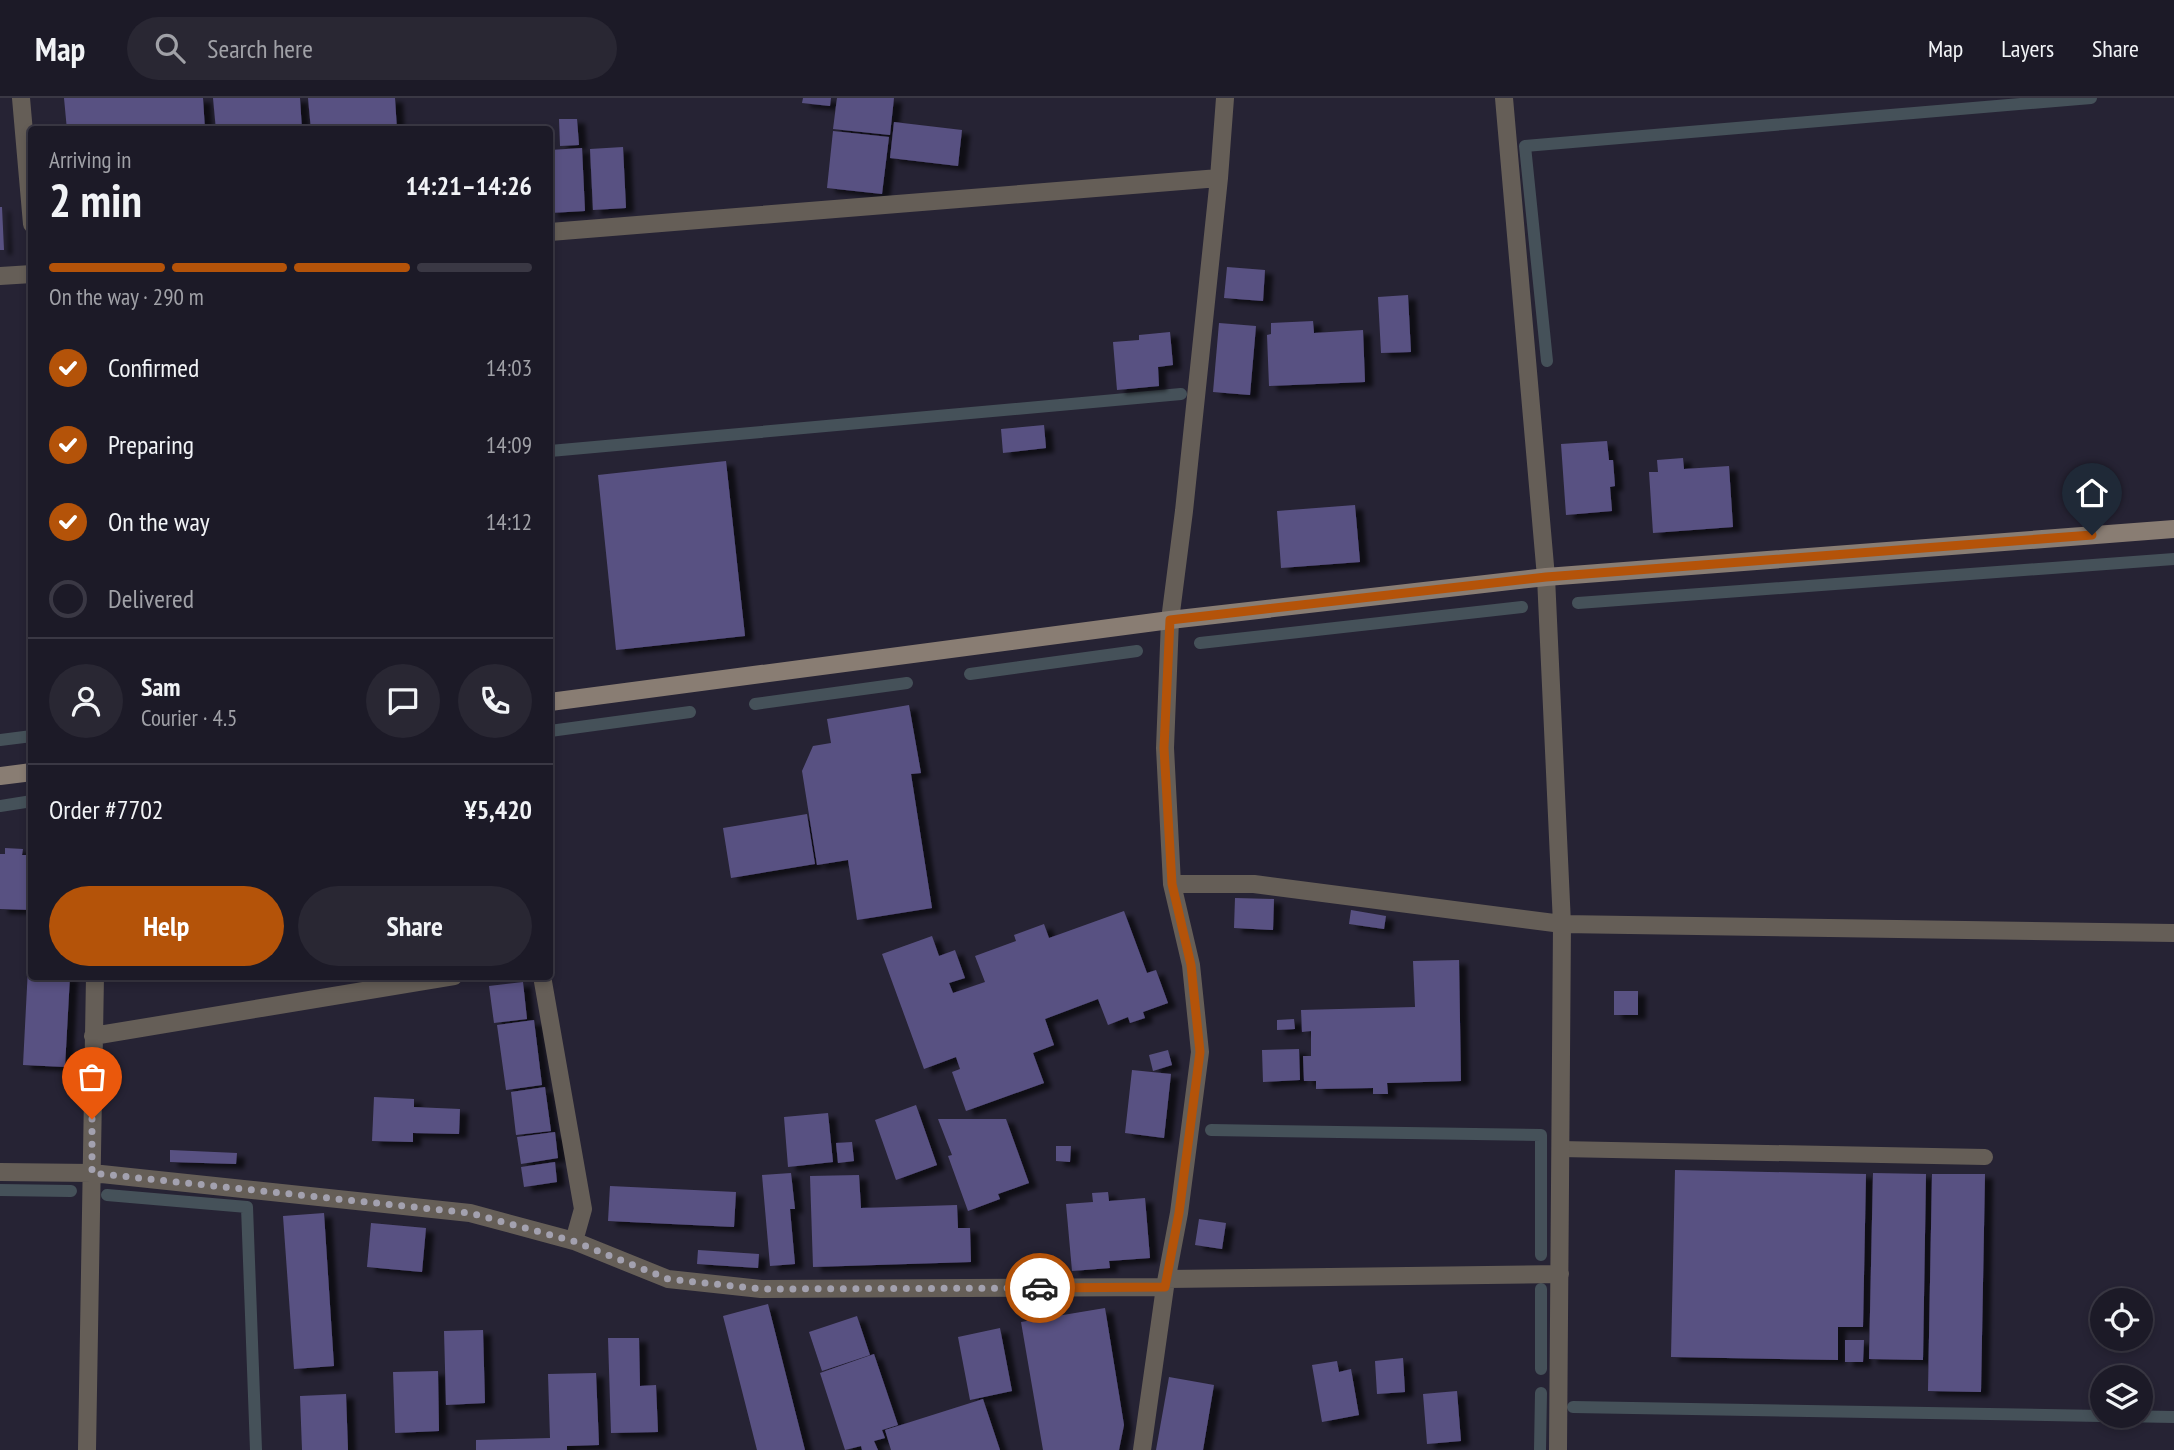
<!DOCTYPE html>
<html lang="en">
<head>
<meta charset="utf-8">
<style>
  body { margin:0; font-family:"PT Sans Narrow",sans-serif; background:#292733; color:#f1f3f6; height:100vh; display:flex; flex-direction:column; font-size:26px; white-space:nowrap }
  * { box-sizing:border-box; margin:0 }
  p { font-size:23px; color:#a0a1a7 }
  .icon { flex:none; width:38px; height:38px; fill:none; stroke:currentColor; stroke-width:2; stroke-linecap:round; stroke-linejoin:round }
  .map { position:relative; flex:1; overflow:hidden }
  .sheet { position:absolute; left:28px; top:28px; width:525px; height:854px; display:flex; flex-direction:column; background:#1c1a27; border-radius:7px; box-shadow:0 4px 10px #0003,0 0 0 2px #3a3844 }
  .sheet>* { flex:none }
  .controls { position:absolute; left:2090px; top:1190px; display:grid; gap:14px }
  .controls a { display:grid; place-items:center; width:63px; height:63px; border-radius:50%; background:#1c1a27; box-shadow:0 4px 10px #0003,0 0 0 2px #3a3844; font-size:35px }
  .pin { position:absolute; display:grid; place-items:center; width:60px; height:60px; color:#fff; margin:-72px -30px; border-radius:50% 50% 50% 0; rotate:-45deg; box-shadow:0 0 7px #0007 }
  .pin .icon { rotate:45deg }
  .courier { position:absolute; display:grid; place-items:center; width:70px; height:70px; margin:-35px; border:5px solid #b45309; border-radius:50%; background:#fff; color:#222; box-shadow:0 2px 9px #0007 }
  .overview em { font-style:normal; font-weight:600 }
  .overview div { display:flex; flex-direction:column-reverse }
  .overview { display:flex; align-items:center; justify-content:space-between; height:119px; padding:0 21px }
  h1 { font-size:46px; font-weight:600; line-height:52px }
  .bar { display:grid; grid-template-columns:repeat(4,1fr); gap:10px 7px; align-content:center; height:84px; padding:0 21px }
  .bar i { height:9px; border-radius:5px; background:#3a3844 }
  .bar .selected { background:#b45309 }
  .bar p { grid-column:span 4 }
  .line { display:flex; align-items:center; gap:18px; padding:0 21px; border-top:2px solid #3a3844 }
  .line div { flex:1 }
  .round { display:grid; place-items:center; flex:none; width:74px; height:74px; border-radius:37px; background:#292733 }
  ol { padding:0 21px; list-style:none }
  li { display:flex; align-items:center; gap:21px; height:77px }
  li p { margin-inline-start:auto }
  li .icon { padding:7px; border-radius:50%; background:#b45309; color:#fff; stroke-width:4 }
  li:last-child { color:#a0a1a7 }
  li i { width:38px; height:38px; border:4px solid #3a3844; border-radius:50% }
  .cta { display:flex; gap:14px; margin-top:auto; padding:14px 21px }
  .cta a { flex:1; height:80px; border-radius:42px; background:#b45309; color:#fff; font-size:28px; font-weight:600; line-height:80px; text-align:center }
  .cta a+a { background:#292733; color:#f1f3f6 }
  header { display:flex; align-items:center; gap:42px; box-sizing:border-box; height:98px; padding:0 35px; background:#1c1a27; border-bottom:2px solid #3a3844 }
  header strong { font-size:33px }
  nav { display:flex; gap:38px; margin-inline-start:auto; font-size:24px }
  .search { width:490px; height:63px; background:#292733; display:flex; align-items:center; gap:18px; box-sizing:border-box; padding:0 24px; border-radius:38px; color:#a0a1a7; font-size:26px }
  .map>svg:first-child { display:block }
</style>
</head>
<body>
<header>
<strong>Map</strong>
<div class="search"><svg class="icon" aria-label="search" viewBox="0 0 24 24"><circle cx="10" cy="10" r="6"/><path d="M15 15l6 6"/></svg>Search here</div>
<nav><a>Map</a><a>Layers</a><a>Share</a></nav>
</header>
<div class="map">
<svg width="2174" height="1352" viewBox="0 0 2174 1352">
  <defs>
    <filter id="shadow"><feDropShadow dx="8" dy="4.5" stdDeviation="2" flood-color="#0009"/></filter>
  </defs>
  <rect width="100%" height="100%" fill="#262334"/>
  <g fill="none" stroke-linecap="round" stroke-linejoin="round">
    <!-- stream -->
    <path stroke="#455159" stroke-width="12" d="M1547,263L1525,48L2091,0
      M550,353L1181,296
      M1578,505L2174,461
      M1200,545L1522,509
      M970,576L1137,553
      M755,606L907,585
      M550,633L690,614
      M0,642L32,638
      M0,708L32,703
      M1211,1032L1541,1037V1157
      M0,1092L71,1093
      M107,1097L247,1109L256,1352
      M1541,1271V1191
      M1573,1309L2102,1318
      M2118,1318L2174,1319
      M1540,1352L1541,1295"/>
  </g>
  <!-- building -->
  <path fill="#595182" filter="url(#shadow)" d="M64,0H203L205,32H67Z
    M213,0H300L302,32H216Z
    M308,0H395L397,32H311Z
    M803,0H831L830,8L802,5Z
    M837,0H894L890,37L833,31Z
    M559,21H577L579,47L560,48Z
    M894,24L962,32L958,68L890,60Z
    M833,33L889,39L882,96L827,90Z
    M623,49L626,110L593,112L590,51Z
    M582,50L585,113L550,115V52Z
    M0,109H2L4,152H0Z
    M1227,169L1265,172L1263,203L1224,200Z
    M1408,197L1411,254L1381,255L1378,199Z
    M1313,223L1314,235L1363,232L1365,284L1269,288L1267,237L1271,236V225Z
    M1219,225L1256,228L1250,297L1213,294Z
    M1170,234L1173,267L1158,269L1159,288L1117,292L1113,244L1139,242V237Z
    M1044,327L1046,350L1003,355L1001,331Z
    M1607,343L1609,362H1613L1615,388L1610,389L1612,413L1566,417L1561,346Z
    M1683,360L1684,371L1729,368L1733,429L1653,435L1649,374H1658L1657,362Z
    M726,363L745,538L616,552L598,377Z
    M1355,407L1360,464L1281,470L1277,413Z
    M909,607L921,675L911,676L932,810L857,822L848,762L817,767L802,673L813,648L831,645L827,621Z
    M807,716L815,766L731,780L723,730Z
    M5,750L23,751L22,757H32V812L0,811V756H5Z
    M1235,800L1274,801L1273,832L1234,830Z
    M1351,812L1386,818L1384,831L1349,826Z
    M1124,813L1147,875L1156,872L1168,905L1143,914L1145,920L1130,925L1128,919L1108,927L1098,901L1045,921L1054,947L1033,955L1044,985L966,1013L952,974L960,971L956,959L924,971L882,856L932,838L939,858L955,852L965,880L949,885L953,895L985,884L975,858L1016,843L1014,837L1044,826L1049,840Z
    M1459,862L1461,983L1387,985L1388,996H1373V990L1316,991V983H1304L1303,958H1311V933L1302,934L1301,912L1415,909L1413,863Z
    M28,870H32V878H70L65,969L23,967Z
    M523,884L527,921L494,925L489,888Z
    M1614,893H1638V917H1614Z
    M1294,921L1295,931L1277,932V922Z
    M534,922L542,987L506,992L497,927Z
    M1299,951L1300,982L1263,984L1262,952Z
    M1168,952L1172,967L1153,973L1149,957Z
    M1132,972L1171,976L1164,1040L1125,1035Z
    M545,989L551,1033L516,1037L511,994Z
    M374,999L414,1001V1009L460,1011L459,1036L413,1035V1044L372,1043Z
    M916,1007L937,1067L896,1082L875,1022Z
    M828,1015L833,1064L788,1069L784,1019Z
    M938,1021H1006L1029,1085L998,1096L1000,1101L968,1113L948,1058L952,1057Z
    M555,1034L558,1060L521,1066L517,1039Z
    M852,1044L854,1063L838,1065L836,1045Z
    M1056,1048H1071L1070,1064L1056,1063Z
    M170,1052L237,1055L236,1066L170,1064Z
    M555,1064L557,1084L524,1089L521,1069Z
    M1675,1072L1866,1076L1863,1229H1838V1262L1671,1259Z
    M791,1075L795,1111H790L795,1166L770,1168L762,1077Z
    M1873,1075L1926,1076L1923,1262L1869,1261Z
    M1932,1076H1985L1981,1294L1928,1293Z
    M859,1077L861,1110L957,1107L958,1130H970L971,1164L813,1169L810,1078Z
    M610,1088L736,1094L734,1129L608,1123Z
    M1108,1094L1109,1103L1145,1100L1150,1160L1109,1163L1110,1170L1072,1173L1066,1106L1093,1104L1092,1095Z
    M324,1115L334,1268L294,1271L283,1118Z
    M1199,1121L1226,1125L1222,1151L1195,1147Z
    M371,1125L426,1130L422,1174L367,1169Z
    M698,1152L759,1156L758,1170L697,1166Z
    M768,1206L805,1352H757L723,1218Z
    M1105,1210L1124,1327L1119,1352H1043L1021,1224Z
    M857,1218L870,1257L822,1273L809,1234Z
    M1000,1230L1012,1293L970,1302L958,1239Z
    M483,1232L485,1305L446,1307L444,1233Z
    M608,1240H639L640,1288L656,1287L658,1334L611,1335Z
    M1845,1242H1864L1863,1264H1845Z
    M874,1256L898,1327L882,1332L885,1340L874,1343L878,1352H862L861,1348L845,1352L820,1275Z
    M1403,1260L1405,1294L1377,1296L1375,1263Z
    M1337,1263L1339,1274L1351,1271L1359,1317L1322,1324L1312,1267Z
    M438,1273L439,1333L395,1335L393,1274Z
    M596,1275L599,1347L567,1348V1352H476V1342L550,1340L548,1276Z
    M1169,1279L1214,1287L1203,1352H1156Z
    M1457,1293L1461,1343L1427,1346L1423,1296Z
    M346,1296L348,1352H302L300,1298Z
    M983,1301L1000,1352H891L885,1332Z"/>
  <g fill="none" stroke-linecap="round" stroke-linejoin="round">
    <!-- lane -->
    <path stroke="#655e57" stroke-width="16" d="M1560,1051L1985,1059"/>
    <!-- street -->
    <path stroke="#655e57" stroke-width="18" d="M21,0L32,126
      M1504,0L1546,479L1562,826L1558,1352
      M550,134L1219,80
      M0,178L32,176
      M1172,786H1254L1562,826L2174,835
      M542,878L583,1111L574,1143
      M93,938L454,878
      M0,1074L92,1075L470,1115L574,1143L668,1181L761,1191L1165,1189
      M1167,1181L1560,1176
      M87,1352L95,878
      M1142,1352L1165,1189L1179,1115L1200,954L1191,867L1172,786L1165,650L1170,522L1184,413L1219,80L1225,0"/>
    <!-- secondary -->
    <path stroke="#897d73" stroke-width="18" d="M550,604L1170,522L1546,479L2174,431
      M0,678L32,674"/>
  </g>
  <g fill="none" stroke-linecap="round" stroke-linejoin="round">
    <!-- done -->
    <path stroke="#a3a1af" stroke-width="7" stroke-dasharray="0 12.6" d="M92,1021V1075L470,1115L573,1143L668,1181L761,1191L1040,1190"/>
    <!-- route -->
    <path stroke="#b45309" stroke-width="9" d="M1040,1190L1165,1189L1179,1115L1200,954L1191,867L1172,786L1164,650L1170,522L1546,479L2092,437"/>
  </g>
</svg>
<div class="controls">
<a><svg class="icon" aria-label="locate" viewBox="0 0 24 24"><circle cx="12" cy="12" r="6"/><path d="M12 2v4M12 18v4M2 12h4M18 12h4"/></svg></a>
<a><svg class="icon" aria-label="layers" viewBox="0 0 24 24"><path d="M12 4l9 5-9 5-9-5zM3 14l9 5 9-5"/></svg></a>
</div>
<div class="pin" style="left:92px;top:1021px;background:#ea580c"><svg class="icon" aria-label="bag" viewBox="0 0 24 24"><path d="M5 8h14l-1 12H6zM9 8a3 3 0 0 1 6 0"/></svg></div>
<div class="pin" style="left:2092px;top:437px;background:#1f2937"><svg class="icon" aria-label="home" viewBox="0 0 24 24"><path d="M3 11l9-7 9 7M6 9v11h12V9"/></svg></div>
<div class="courier" style="left:1040px;top:1190px"><svg class="icon" aria-label="car" viewBox="0 0 24 24"><path d="M5 17H2v-5l4-1 3-4h7l3 4 3 1v5h-3M9 17h6M6 11h13"/><circle cx="7" cy="17" r="2"/><circle cx="17" cy="17" r="2"/></svg></div>
<section class="sheet">
<div class="overview"><div><h1>2 min</h1><p>Arriving in</p></div><em>14:21–14:26</em></div>
<div class="bar"><i class="selected"></i><i class="selected"></i><i class="selected"></i><i></i><p>On the way · 290 m</p></div>
<ol>
<li><svg class="icon" aria-label="check" viewBox="0 0 24 24"><path d="M5 12l5 5 9-10"/></svg>Confirmed<p>14:03</p></li>
<li><svg class="icon" aria-label="check" viewBox="0 0 24 24"><path d="M5 12l5 5 9-10"/></svg>Preparing<p>14:09</p></li>
<li><svg class="icon" aria-label="check" viewBox="0 0 24 24"><path d="M5 12l5 5 9-10"/></svg>On the way<p>14:12</p></li>
<li><i></i>Delivered</li>
</ol>
<div class="line" style="height:126px"><a class="round"><svg class="icon" aria-label="person" viewBox="0 0 24 24"><circle cx="12" cy="8" r="4"/><path d="M4 21q1-7 8-7t8 7"/></svg></a><div><b>Sam</b><p>Courier · 4.5</p></div><a class="round"><svg class="icon" aria-label="chat" viewBox="0 0 24 24"><path d="M4 5h16v11H9l-5 4z"/></svg></a><a class="round"><svg class="icon" aria-label="phone" viewBox="0 0 24 24"><path d="M5 4h4l2 5-3 2q2 4 5 5l2-3 5 2v4C11 20 4 13 5 4z"/></svg></a></div>
<div class="line" style="height:91px"><div>Order #7702</div><b>¥5,420</b></div>
<div class="cta"><a>Help</a><a>Share</a></div>
</section>
</div>
</body>
</html>
